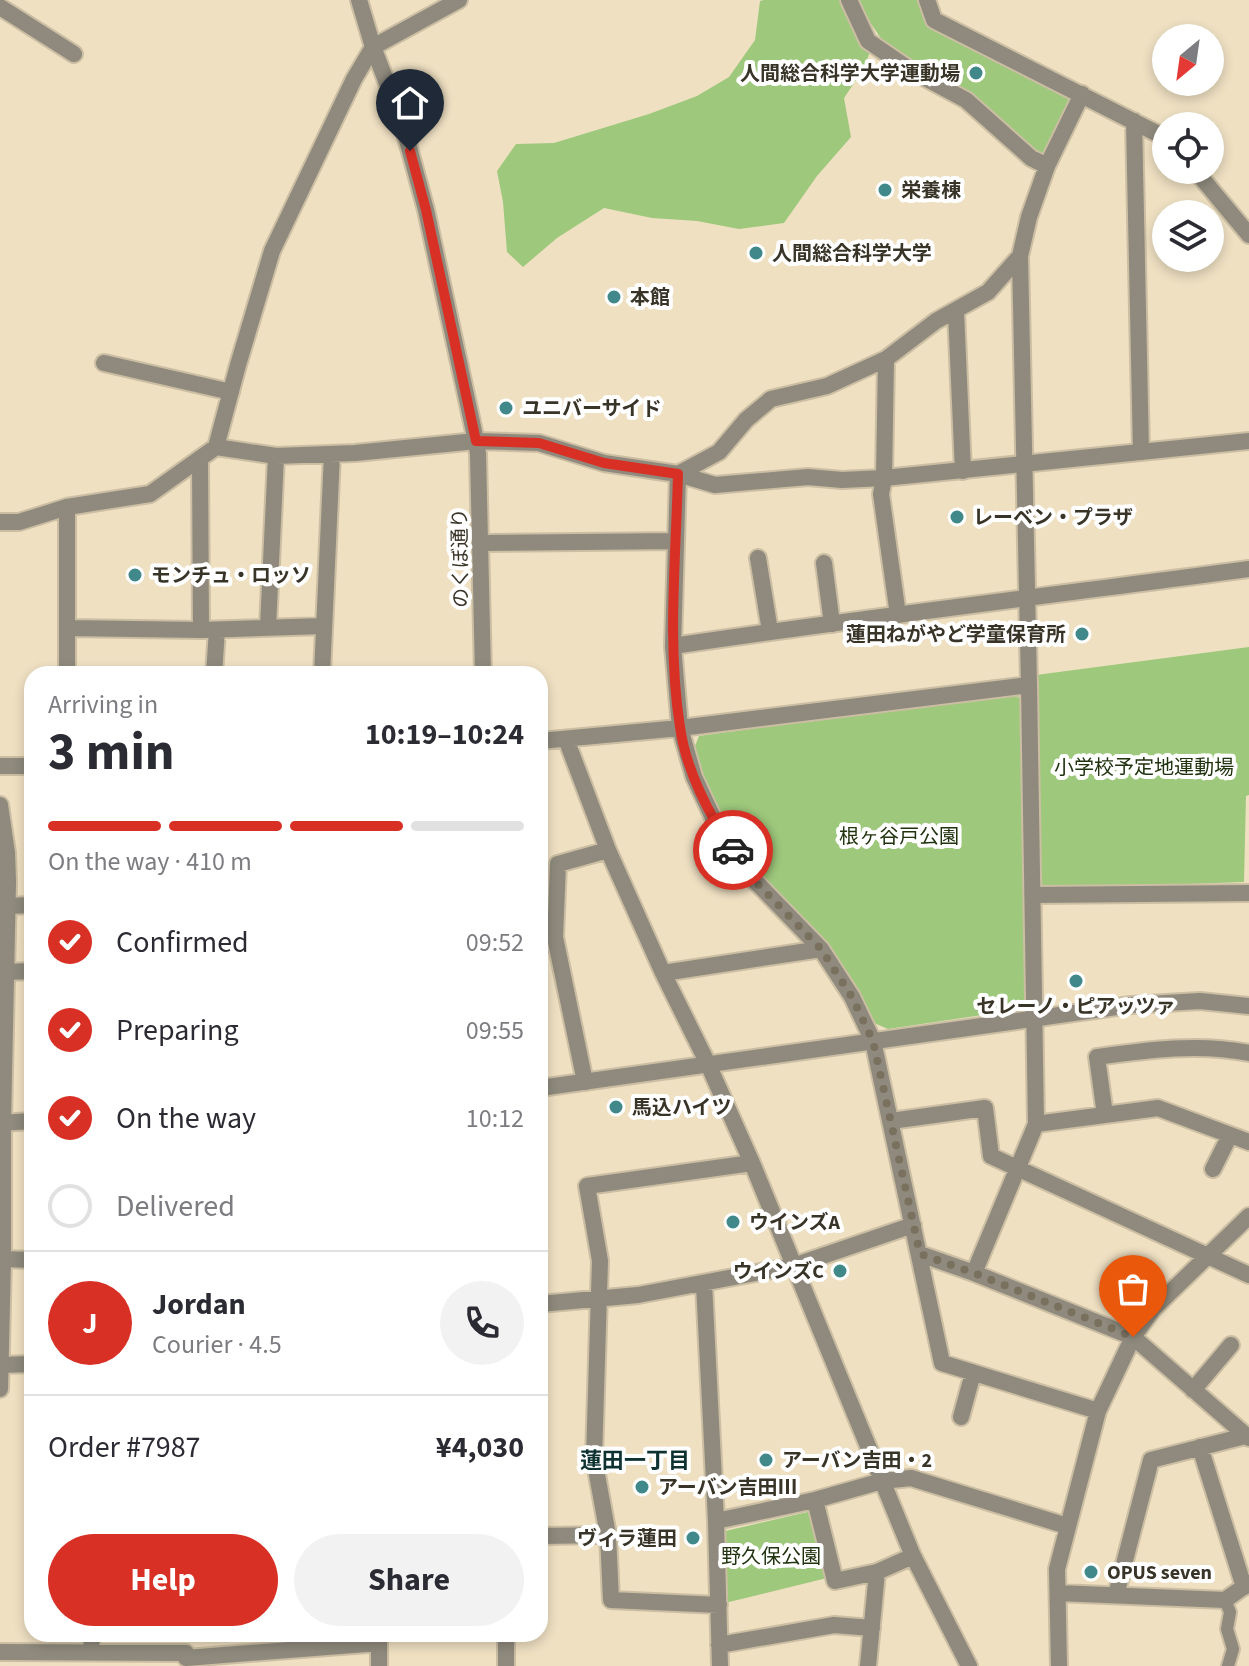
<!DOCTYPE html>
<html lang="en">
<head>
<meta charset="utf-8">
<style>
  body { margin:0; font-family:"Source Sans 3","Noto Sans JP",sans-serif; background:#f2f2f3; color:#2b2b33; height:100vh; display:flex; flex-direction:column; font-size:30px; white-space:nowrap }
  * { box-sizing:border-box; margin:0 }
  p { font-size:26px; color:#7c7c81 }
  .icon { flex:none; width:44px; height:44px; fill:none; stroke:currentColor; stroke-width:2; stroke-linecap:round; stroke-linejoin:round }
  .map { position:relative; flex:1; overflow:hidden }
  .panel { position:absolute; left:24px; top:666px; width:524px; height:976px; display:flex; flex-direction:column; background:#fff; border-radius:24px; box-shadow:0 4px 12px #0003 }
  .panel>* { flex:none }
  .needle { width:52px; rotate:209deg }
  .fabs { position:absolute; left:1152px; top:24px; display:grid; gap:16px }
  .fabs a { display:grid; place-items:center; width:72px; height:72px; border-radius:50%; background:#fff; box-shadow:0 4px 12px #0003; font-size:40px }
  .pin { position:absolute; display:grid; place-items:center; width:68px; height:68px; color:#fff; margin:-82px -34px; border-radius:50% 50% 50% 0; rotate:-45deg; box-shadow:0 0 8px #0007 }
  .pin .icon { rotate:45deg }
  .courier { position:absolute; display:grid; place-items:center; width:80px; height:80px; margin:-40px; border:6px solid #d93025; border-radius:50%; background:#fff; color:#222; box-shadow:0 2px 10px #0007 }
  .summary em { font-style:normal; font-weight:700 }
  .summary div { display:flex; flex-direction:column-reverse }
  .summary { display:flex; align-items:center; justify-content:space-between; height:136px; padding:0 24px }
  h1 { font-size:52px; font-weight:700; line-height:60px }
  .bar { display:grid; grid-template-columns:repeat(4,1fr); gap:12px 8px; align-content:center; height:96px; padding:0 24px }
  .bar i { height:10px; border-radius:6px; background:#e1e1e2 }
  .bar .active { background:#d93025 }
  .bar p { grid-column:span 4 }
  .line { display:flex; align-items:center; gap:20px; padding:0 24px; border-top:2px solid #e1e1e2 }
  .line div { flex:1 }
  .round { display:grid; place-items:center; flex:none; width:84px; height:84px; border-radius:42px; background:#f2f2f3 }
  ol { padding:0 24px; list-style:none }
  li { display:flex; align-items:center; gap:24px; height:88px }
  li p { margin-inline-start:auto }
  li .icon { padding:8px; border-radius:50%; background:#d93025; color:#fff; stroke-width:4 }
  li:last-child { color:#7c7c81 }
  li i { width:44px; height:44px; border:4px solid #e1e1e2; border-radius:50% }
  .cta { display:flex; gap:16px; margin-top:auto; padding:16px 24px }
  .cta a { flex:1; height:92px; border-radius:48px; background:#d93025; color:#fff; font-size:32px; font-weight:700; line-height:92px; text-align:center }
  .cta a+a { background:#f2f2f3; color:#2b2b33 }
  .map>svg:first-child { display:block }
</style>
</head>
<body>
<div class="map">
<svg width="1249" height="1666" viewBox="0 0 1249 1666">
  <rect width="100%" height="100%" fill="#efe0c2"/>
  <!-- green -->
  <path fill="#9ec87c" d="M764,0H919L929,27L1067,92L1070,105L1047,152L1039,155L891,53L865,15L875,35L865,67L844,98L851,137L817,176L784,223L739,229L697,221L652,218L604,208L557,238L523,267L507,252L503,202L497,171L516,144L554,143L649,114L697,96L729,77L755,40L760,1Z
    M1249,647V795L1246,796L1244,882L1048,889L1041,884L1036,675Z
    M1012,693L1021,699L1026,999L1016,1010L888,1029L874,1023L852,979L812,928L771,885L732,839L713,807L695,746L699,736Z
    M812,1511L827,1578L725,1603L721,1532Z
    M292,1634H371L367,1638L298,1644L293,1640Z"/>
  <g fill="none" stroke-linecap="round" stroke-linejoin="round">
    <!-- pedestrian casing -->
    <g stroke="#cbbea3" stroke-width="16">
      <path id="pedestrian" d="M1225,1600L1230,1612L1227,1629L1233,1649L1228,1666"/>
    </g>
    <!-- minor casing -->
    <g stroke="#cbbea3" stroke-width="20">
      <path id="minor" d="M849,0L868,41L912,71L966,100L1031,158L1047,166
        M927,0L934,20L1166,138
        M0,7L74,54
        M1134,121L1141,452
        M1195,170L1249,235
        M1020,256L988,292L936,321L886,359L827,386L771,399L746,420L719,452L678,474L673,646L680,728L694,777L716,824L751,877L821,949L852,997L873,1041L942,1363L1098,1411
        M956,312L963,471
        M886,359L884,478L881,494L898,615
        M104,363L231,392
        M216,447L276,456L355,453L476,441
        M200,459L201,630
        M67,507V674
        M0,522H19L67,507L150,494L216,447L238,365L272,251L354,79L373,47L459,0
        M480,543L676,541
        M758,558L770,631
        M824,563L832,624
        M268,627L276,456
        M68,628L201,630L323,626
        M214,674L217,630
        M322,674L332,454
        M566,739L608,850L663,973L708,1064L752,1163L913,1556L969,1666
        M540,741L680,728L1029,685
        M0,766H32
        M1033,895L1249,893
        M8,906L32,905
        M6,972L32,971
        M663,973L821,949
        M585,1082L555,937L558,864L608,850
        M1105,1115L1097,1057C1148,1050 1198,1043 1249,1053
        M891,1121L985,1108L991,1156L1249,1275
        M1036,1124L1158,1108L1249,1142
        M1213,1169L1230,1135
        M920,1254L974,1273L1133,1337L1249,1438
        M3,1259L32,1260
        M974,1273L1036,1124L1029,685L1020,256L1029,217L1047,166L1082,94
        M704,1284L716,1521L720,1666
        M540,1304L638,1295L793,1266L913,1225
        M1,1365L32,1364
        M1193,1390L1231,1345
        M961,1417L973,1373
        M1200,1447L1244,1587
        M815,1500L835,1581L877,1572L913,1556
        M716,1521L815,1500L882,1481L911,1478L1067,1526
        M540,1536L608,1535
        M1058,1593L1225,1600L1249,1583
        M1116,1595L1151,1460L1245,1436
        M719,1605L611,1600L608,1535L594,1458L600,1261L587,1186L752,1163
        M379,1634V1666
        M719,1645L834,1625L872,1628
        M0,1652L186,1653
        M91,1652L92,1634
        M186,1658L379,1643
        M868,1666L877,1572
        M1059,1666L1057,1569L1098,1411L1133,1337L1153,1309L1249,1216"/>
    </g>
    <!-- tertiary casing -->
    <g stroke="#cbbea3" stroke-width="20">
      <path id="tertiary" d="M359,0L373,47L402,122L426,210L476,441L478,454L483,674
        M476,441L539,443L604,463L678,474L715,485L808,477L842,480L884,478L1249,441
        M673,646C865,617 1057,595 1249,569
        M0,805L7,853L8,881L3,1123V1259L0,1389
        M540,1088L1131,1005L1200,1001L1249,1006
        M0,1123L32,1121
        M506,1634V1666"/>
    </g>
    <!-- pedestrian -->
    <use href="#pedestrian" stroke="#8f8a7d" stroke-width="12"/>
    <!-- minor -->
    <use href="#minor" stroke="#8f8a7d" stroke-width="16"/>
    <!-- tertiary -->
    <use href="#tertiary" stroke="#8f8a7d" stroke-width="16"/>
  </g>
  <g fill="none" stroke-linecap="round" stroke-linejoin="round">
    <!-- done -->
    <path stroke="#79705e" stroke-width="8" stroke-dasharray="0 14.4" d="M733,850L751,877L821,949L852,997L873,1041L920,1254L974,1273L1133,1337"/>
    <!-- route -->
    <path stroke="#d93025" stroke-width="10" d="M410,151L426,210L476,441L539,443L604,463L678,474C676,558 667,644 680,727C686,770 709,815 733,850"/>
  </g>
  <!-- markers -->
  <g fill="#408889" stroke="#fff" stroke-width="3">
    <circle cx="976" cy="73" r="8"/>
    <circle cx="885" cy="190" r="8"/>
    <circle cx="756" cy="253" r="8"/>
    <circle cx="614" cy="297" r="8"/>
    <circle cx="506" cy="408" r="8"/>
    <circle cx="957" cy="517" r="8"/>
    <circle cx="135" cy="575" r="8"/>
    <circle cx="1082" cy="634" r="8"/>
    <circle cx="1076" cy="981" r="8"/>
    <circle cx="616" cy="1107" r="8"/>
    <circle cx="733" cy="1222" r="8"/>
    <circle cx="840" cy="1271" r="8"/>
    <circle cx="766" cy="1460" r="8"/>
    <circle cx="642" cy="1487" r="8"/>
    <circle cx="693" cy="1538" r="8"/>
    <circle cx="1091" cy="1572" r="8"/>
  </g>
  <g text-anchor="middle" stroke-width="8" stroke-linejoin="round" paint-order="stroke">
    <!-- poi labels -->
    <g font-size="20" font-weight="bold" fill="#393428" stroke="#fff" text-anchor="start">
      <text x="960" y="80" text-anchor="end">人間総合科学大学運動場</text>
      <text x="901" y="197">栄養棟</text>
      <text x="772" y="260">人間総合科学大学</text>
      <text x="630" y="304">本館</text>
      <text x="522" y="415">ユニバーサイド</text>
      <text x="973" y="524">レーベン・プラザ</text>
      <text x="151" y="582">モンチュ・ロッソ</text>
      <text x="1066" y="641" text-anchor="end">蓮田ねがやど学童保育所</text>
      <text x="1076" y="1013" text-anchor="middle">セレーノ・ピアッツァ</text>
      <text x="632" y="1114">馬込ハイツ</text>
      <text x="749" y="1229">ウインズA</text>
      <text x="824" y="1278" text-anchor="end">ウインズC</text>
      <text x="782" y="1467">アーバン吉田・2</text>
      <text x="658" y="1494">アーバン吉田Ⅲ</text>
      <text x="677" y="1545" text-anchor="end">ヴィラ蓮田</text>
      <text x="1107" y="1579">OPUS seven</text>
    </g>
    <!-- street labels -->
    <g font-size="20" fill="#393428" stroke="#fff">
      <text transform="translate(460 558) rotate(-91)" y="7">のくぼ通り</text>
    </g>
    <!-- park labels -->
    <g font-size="20" fill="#20320e" stroke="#fff">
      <text x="1144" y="774">小学校予定地運動場</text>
      <text x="899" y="843">根ヶ谷戸公園</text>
      <text x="771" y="1563">野久保公園</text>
    </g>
    <!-- neighbourhood labels -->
    <g font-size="22" font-weight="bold" fill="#0e3132" stroke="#fff">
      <text x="635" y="1468">蓮田一丁目</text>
    </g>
  </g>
</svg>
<div class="fabs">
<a><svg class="needle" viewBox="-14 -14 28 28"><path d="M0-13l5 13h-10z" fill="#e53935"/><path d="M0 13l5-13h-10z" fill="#7c7c81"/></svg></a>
<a><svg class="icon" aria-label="locate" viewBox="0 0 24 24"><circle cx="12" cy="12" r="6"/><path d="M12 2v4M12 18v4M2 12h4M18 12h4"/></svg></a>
<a><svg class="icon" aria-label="layers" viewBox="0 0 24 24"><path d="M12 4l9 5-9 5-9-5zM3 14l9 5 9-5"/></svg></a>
</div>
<div class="pin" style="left:1133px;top:1337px;background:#ea580c"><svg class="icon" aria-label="bag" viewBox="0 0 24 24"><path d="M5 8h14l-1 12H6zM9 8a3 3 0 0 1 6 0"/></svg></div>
<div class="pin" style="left:410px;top:151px;background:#1f2937"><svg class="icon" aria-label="home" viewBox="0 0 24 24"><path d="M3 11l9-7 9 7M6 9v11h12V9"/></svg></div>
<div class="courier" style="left:733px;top:850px"><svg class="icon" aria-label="car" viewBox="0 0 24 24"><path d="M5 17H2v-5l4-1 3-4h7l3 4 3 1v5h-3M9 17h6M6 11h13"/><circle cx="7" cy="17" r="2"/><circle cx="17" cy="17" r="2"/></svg></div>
<section class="panel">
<div class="summary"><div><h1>3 min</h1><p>Arriving in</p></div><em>10:19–10:24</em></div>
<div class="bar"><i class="active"></i><i class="active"></i><i class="active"></i><i></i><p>On the way · 410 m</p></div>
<ol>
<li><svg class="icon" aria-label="check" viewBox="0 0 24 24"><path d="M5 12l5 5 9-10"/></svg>Confirmed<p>09:52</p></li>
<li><svg class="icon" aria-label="check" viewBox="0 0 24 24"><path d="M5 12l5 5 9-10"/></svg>Preparing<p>09:55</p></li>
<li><svg class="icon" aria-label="check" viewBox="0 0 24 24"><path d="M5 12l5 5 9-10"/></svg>On the way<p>10:12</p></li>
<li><i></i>Delivered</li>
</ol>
<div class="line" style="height:144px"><b class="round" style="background:#d93025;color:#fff">J</b><div><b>Jordan</b><p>Courier · 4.5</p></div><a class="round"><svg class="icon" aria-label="phone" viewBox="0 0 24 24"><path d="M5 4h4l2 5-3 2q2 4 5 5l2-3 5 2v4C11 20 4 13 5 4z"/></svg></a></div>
<div class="line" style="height:104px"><div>Order #7987</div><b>¥4,030</b></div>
<div class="cta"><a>Help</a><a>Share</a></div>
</section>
</div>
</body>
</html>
